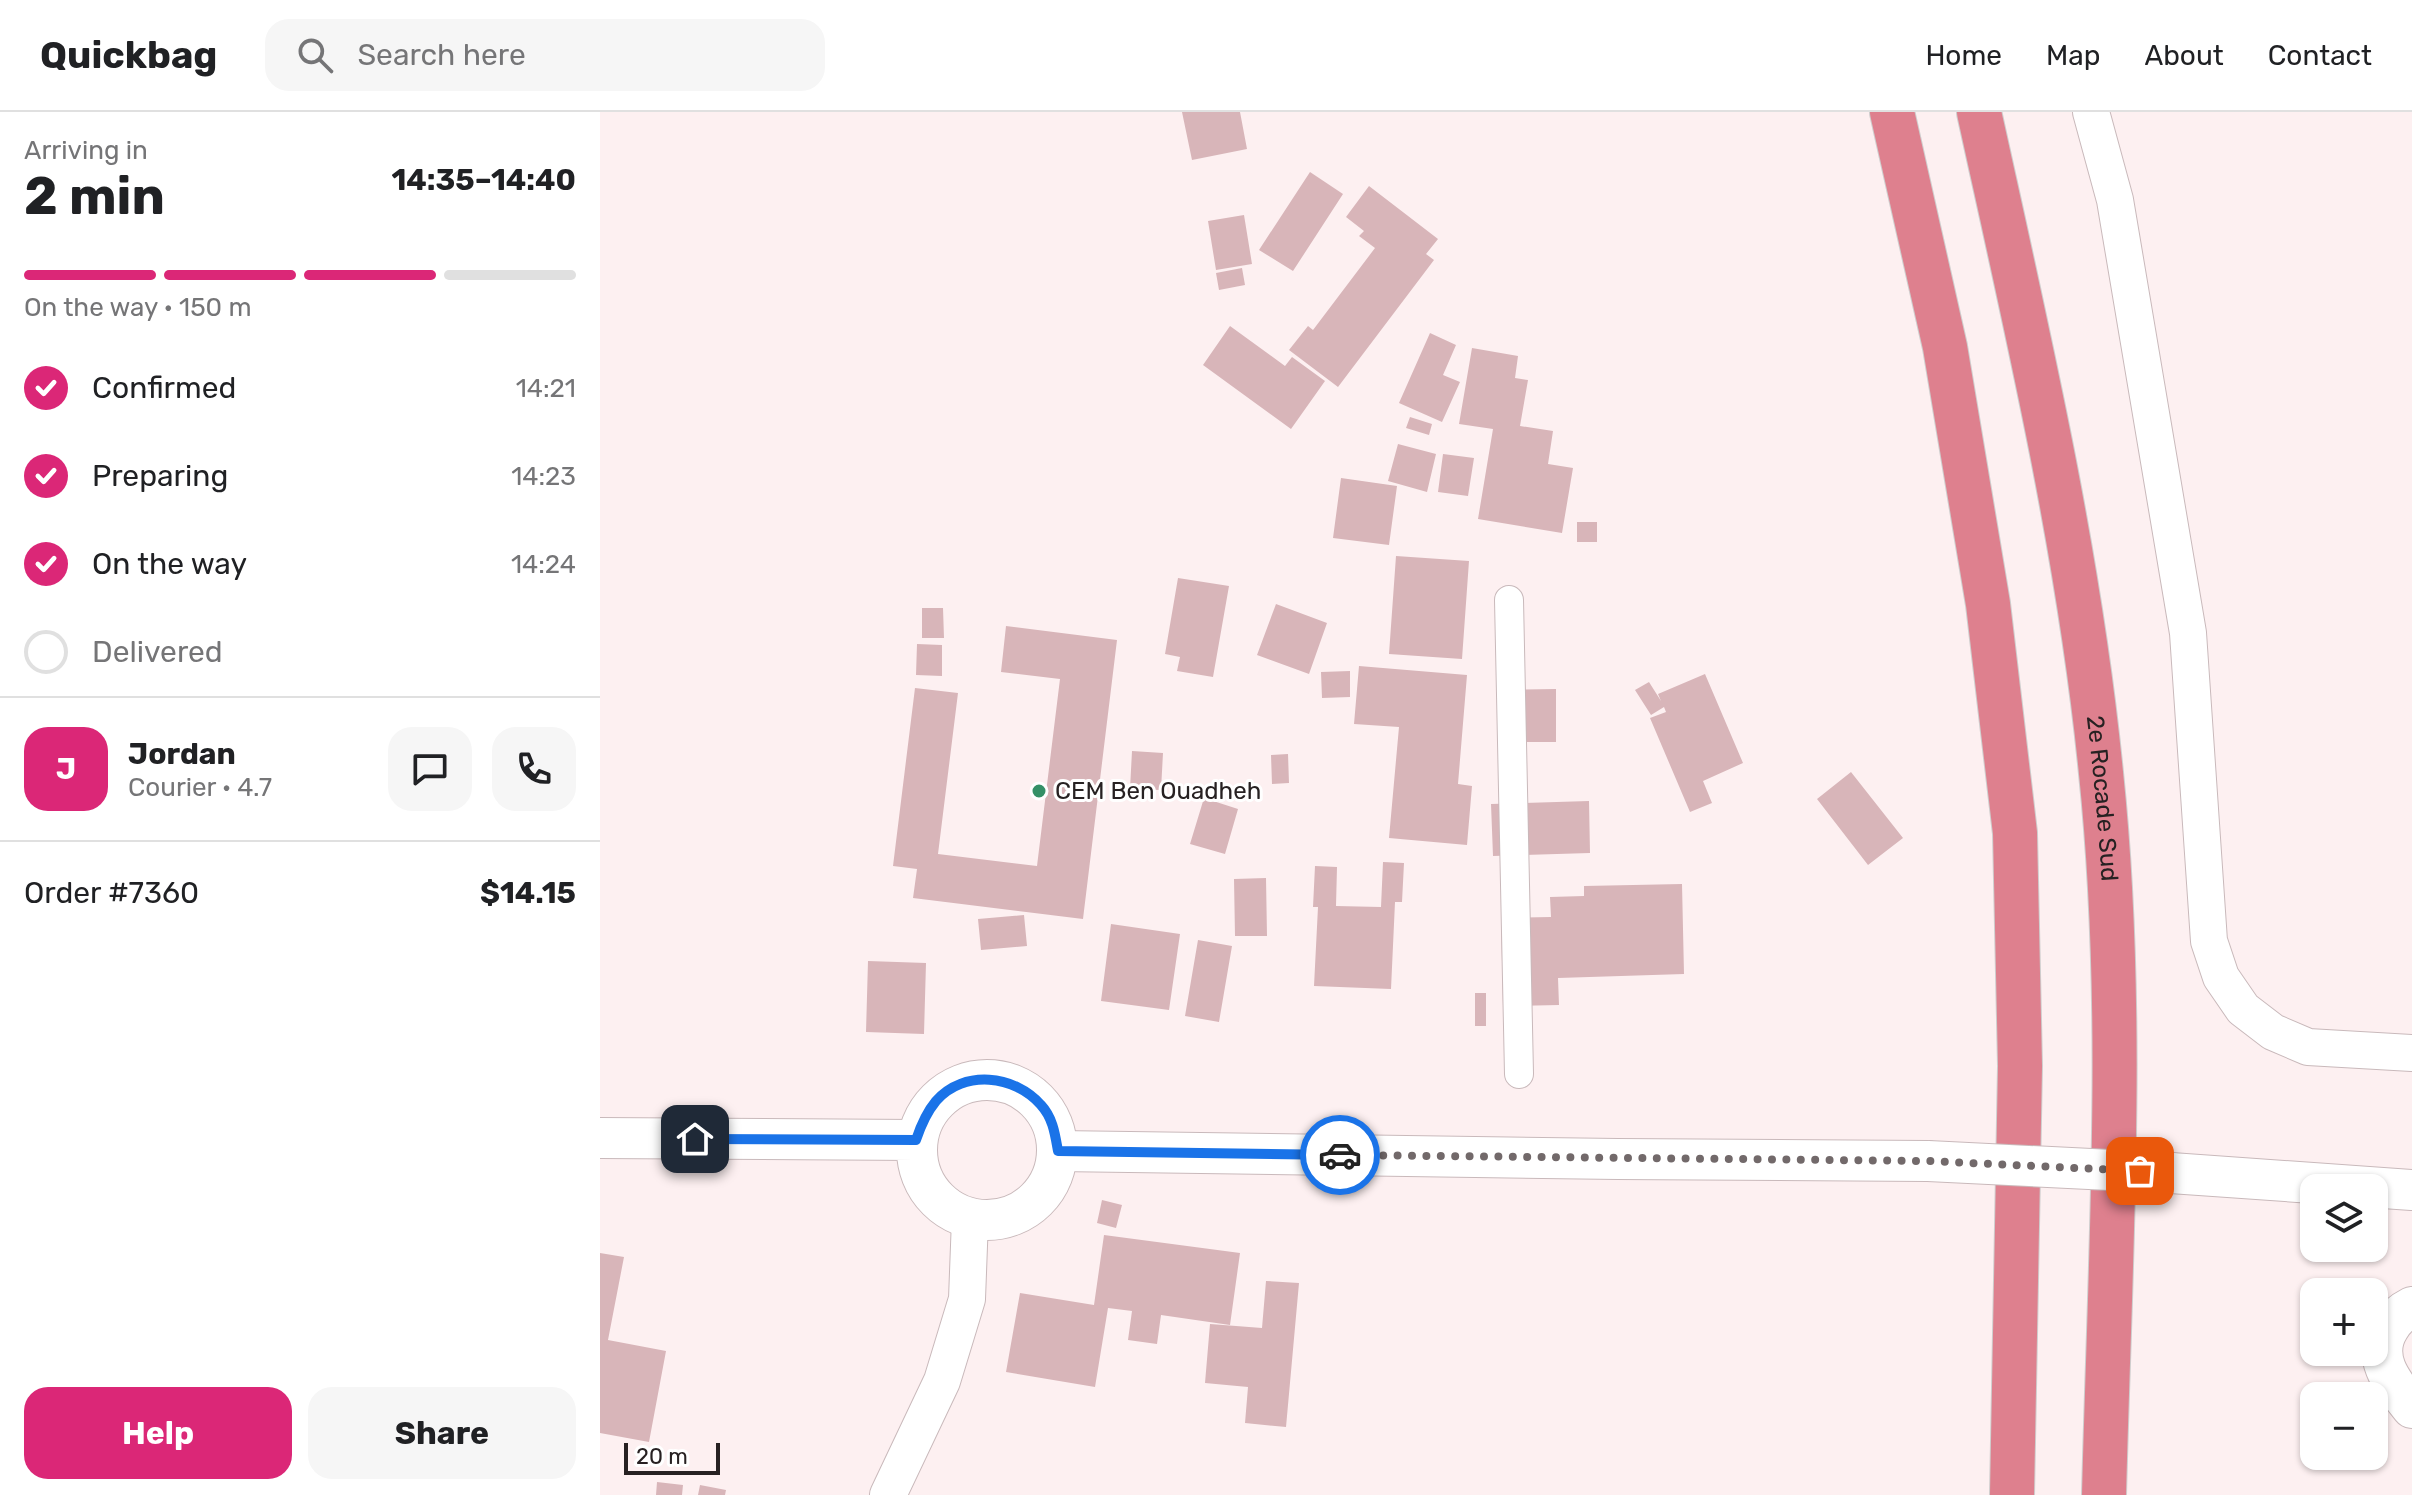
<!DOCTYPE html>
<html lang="en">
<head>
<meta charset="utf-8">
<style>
  body { margin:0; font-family:Rubik,sans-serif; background:#f6f6f6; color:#202124; height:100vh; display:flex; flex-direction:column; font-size:30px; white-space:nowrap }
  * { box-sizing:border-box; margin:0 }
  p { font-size:26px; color:#757577 }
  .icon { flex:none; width:44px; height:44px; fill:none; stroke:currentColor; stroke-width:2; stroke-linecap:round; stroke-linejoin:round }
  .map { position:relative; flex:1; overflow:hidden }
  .details { display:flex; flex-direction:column; background:#fff; width:600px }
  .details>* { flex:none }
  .controls { position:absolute; left:1700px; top:1062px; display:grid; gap:16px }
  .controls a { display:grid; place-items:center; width:88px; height:88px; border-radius:16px; background:#fff; box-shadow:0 2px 6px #0004; font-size:40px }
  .scale { position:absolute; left:24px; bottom:20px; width:96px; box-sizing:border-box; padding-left:8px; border:4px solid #272122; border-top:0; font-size:22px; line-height:28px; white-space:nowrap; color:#272122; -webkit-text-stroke:6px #fff; paint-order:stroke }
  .pin { position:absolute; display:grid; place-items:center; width:68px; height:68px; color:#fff; margin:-34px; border-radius:16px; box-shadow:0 4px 12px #0006 }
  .courier { position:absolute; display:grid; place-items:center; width:80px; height:80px; margin:-40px; border:6px solid #1a73e8; border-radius:50%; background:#fff; color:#222; box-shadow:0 2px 10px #0007 }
  .headline em { font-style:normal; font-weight:700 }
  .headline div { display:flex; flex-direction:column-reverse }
  .headline { display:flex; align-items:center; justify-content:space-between; height:136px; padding:0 24px }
  h1 { font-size:52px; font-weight:700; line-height:60px }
  .bar { display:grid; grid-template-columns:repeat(4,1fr); gap:12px 8px; align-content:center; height:96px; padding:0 24px }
  .bar i { height:10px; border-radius:6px; background:#e0e0e0 }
  .bar .selected { background:#db2777 }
  .bar p { grid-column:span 4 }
  .line { display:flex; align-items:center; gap:20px; padding:0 24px; border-top:2px solid #e0e0e0 }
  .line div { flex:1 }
  .round { display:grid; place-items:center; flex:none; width:84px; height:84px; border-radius:24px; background:#f6f6f6 }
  ol { padding:0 24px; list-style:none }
  li { display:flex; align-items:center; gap:24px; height:88px }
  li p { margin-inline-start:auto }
  li .icon { padding:8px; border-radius:50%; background:#db2777; color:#fff; stroke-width:4 }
  li:last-child { color:#757577 }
  li i { width:44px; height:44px; border:4px solid #e0e0e0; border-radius:50% }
  .primary-button { display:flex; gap:16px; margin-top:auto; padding:16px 24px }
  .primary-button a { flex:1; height:92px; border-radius:24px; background:#db2777; color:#fff; font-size:32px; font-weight:700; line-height:92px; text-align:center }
  .primary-button a+a { background:#f6f6f6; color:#202124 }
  header { display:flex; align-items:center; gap:48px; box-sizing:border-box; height:112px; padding:0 40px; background:#fff; border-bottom:2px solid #e0e0e0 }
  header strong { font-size:38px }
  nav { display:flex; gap:44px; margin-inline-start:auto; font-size:28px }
  .search { width:560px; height:72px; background:#f6f6f6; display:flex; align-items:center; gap:20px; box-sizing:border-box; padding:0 28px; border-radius:24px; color:#757577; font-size:30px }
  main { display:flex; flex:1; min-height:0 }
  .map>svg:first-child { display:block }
</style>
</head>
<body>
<header>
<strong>Quickbag</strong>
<div class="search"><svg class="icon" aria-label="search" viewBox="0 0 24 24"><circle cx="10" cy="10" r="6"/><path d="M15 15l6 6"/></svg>Search here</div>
<nav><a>Home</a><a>Map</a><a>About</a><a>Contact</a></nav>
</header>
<main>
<section class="details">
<div class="headline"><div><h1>2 min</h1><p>Arriving in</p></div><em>14:35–14:40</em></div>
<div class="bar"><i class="selected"></i><i class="selected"></i><i class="selected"></i><i></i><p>On the way · 150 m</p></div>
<ol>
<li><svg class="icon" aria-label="check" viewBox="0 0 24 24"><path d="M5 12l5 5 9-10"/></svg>Confirmed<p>14:21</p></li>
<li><svg class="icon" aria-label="check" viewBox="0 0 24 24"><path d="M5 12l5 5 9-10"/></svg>Preparing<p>14:23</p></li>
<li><svg class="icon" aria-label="check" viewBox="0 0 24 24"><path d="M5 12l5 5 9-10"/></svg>On the way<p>14:24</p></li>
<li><i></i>Delivered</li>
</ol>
<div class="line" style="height:144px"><b class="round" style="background:#db2777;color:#fff">J</b><div><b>Jordan</b><p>Courier · 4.7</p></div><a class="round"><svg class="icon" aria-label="chat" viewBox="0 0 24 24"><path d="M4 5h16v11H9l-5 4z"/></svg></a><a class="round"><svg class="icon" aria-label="phone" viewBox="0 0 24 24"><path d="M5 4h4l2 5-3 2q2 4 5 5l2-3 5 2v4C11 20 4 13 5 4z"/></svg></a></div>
<div class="line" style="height:104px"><div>Order #7360</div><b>$14.15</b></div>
<div class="primary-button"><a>Help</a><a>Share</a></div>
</section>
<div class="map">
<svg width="1812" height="1383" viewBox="0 0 1812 1383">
  <rect width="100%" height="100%" fill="#fdf0f1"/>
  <!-- building -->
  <path fill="#d8b5b9" d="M582,0H640L647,37L592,48Z
    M710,60L743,82L693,159L659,138Z
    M769,74L838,127L826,142L834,148L738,275L689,238L708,214L713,218L775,136L759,124L764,119L746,105Z
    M644,103L652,152L616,158L608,109Z
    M642,156L645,173L619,178L616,161Z
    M630,214L685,254L692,245L725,269L691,317L603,253Z
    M830,221L856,233L843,263L860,270L842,310L799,291Z
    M872,236L918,244L915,266L928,268L920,314L953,319L948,352L973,356L962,421L878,407L893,317L859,312Z
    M810,305L832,312L829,323L806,316Z
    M798,332L836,342L827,380L788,369Z
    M843,342L874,346L868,384L838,380Z
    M741,366L797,374L789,433L733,426Z
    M977,410H997V430H977Z
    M796,444L869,449L862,547L789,542Z
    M578,466L629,474L613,565L577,559L580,545L565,542Z
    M676,492L727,511L709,562L657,543Z
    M322,496H343L344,526H322Z
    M406,514L517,528L483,807L313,786L317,757L293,754L315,576L358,581L338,742L437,754L460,567L401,560Z
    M317,532L342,533V564L316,563Z
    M759,554L867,563L858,672L872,674L867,733L789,726L799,615L754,612Z
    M750,559V585L722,586L721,560Z
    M1105,562L1143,651L1103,669L1112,691L1090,700L1050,606L1066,600L1064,595L1051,603L1035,578L1049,570L1061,589L1058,582Z
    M956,577V630H900V578Z
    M532,639L563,641L561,678L530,677Z
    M688,642L689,671L672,672L671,643Z
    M1251,660L1303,726L1268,753L1217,687Z
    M604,686L638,697L625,742L590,732Z
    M989,689L990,741L893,744L891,692Z
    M783,750L804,751L802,790H795L791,877L714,874L718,795H713L715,754L737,755L736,794L781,795Z
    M666,766L667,824H635L634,767Z
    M1082,772L1084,862L958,866L959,893L903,894L901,806L951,805L950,785L984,784V774Z
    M424,803L427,834L381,838L378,807Z
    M511,812L580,822L569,898L501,889Z
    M598,828L632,834L619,910L585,904Z
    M268,849L326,851L324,922L266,920Z
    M875,881H886V914H875Z
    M502,1088L522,1093L516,1116L497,1111Z
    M504,1123L640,1141L630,1213L561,1203L557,1232L528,1228L532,1199L508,1196L495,1275L406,1260L420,1181L494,1193Z
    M0,1141L24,1145L8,1228L66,1239L49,1330L0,1321Z
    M666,1169L699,1171L686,1315L645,1311L648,1275L605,1271L610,1212L662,1216Z
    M57,1370L83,1373L82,1383H56Z
    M100,1373L126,1378L125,1383H98Z"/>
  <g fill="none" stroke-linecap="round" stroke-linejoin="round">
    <!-- minor casing -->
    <g stroke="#c9b9bb" stroke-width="30">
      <path id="minor" d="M909,488L919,962"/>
    </g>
    <!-- tertiary casing -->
    <g stroke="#c9b9bb" stroke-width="38">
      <path id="tertiary" d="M1491,0L1515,88L1588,521L1609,829L1621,865L1643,897L1673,920L1708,935L1812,941
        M288,1383L342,1269L367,1187L370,1107"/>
    </g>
    <!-- secondary casing -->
    <g stroke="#c9b9bb" stroke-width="42">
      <path id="secondary" d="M317 1038a70 70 0 1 1 140 0a70 70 0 1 1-140 0Z
        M0,1026L316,1028
        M458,1039L1018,1047L1328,1049
        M1571,1061L1812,1078
        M1812,1195C1802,1200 1794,1207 1789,1216C1770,1246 1794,1273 1812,1296"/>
    </g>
    <!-- motorway casing -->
    <g stroke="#cfcece" stroke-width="46">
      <g id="motorway">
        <path d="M1292,0L1345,235L1388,492L1415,721L1420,954L1412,1383"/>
        <path id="s1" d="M1379,0C1427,219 1479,438 1501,661C1526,901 1510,1143 1504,1383"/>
      </g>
    </g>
    <!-- minor -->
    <use href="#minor" stroke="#fff" stroke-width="28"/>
    <!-- tertiary -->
    <use href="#tertiary" stroke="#fff" stroke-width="36"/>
    <!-- secondary -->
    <use href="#secondary" stroke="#fff" stroke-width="40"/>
    <!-- motorway -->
    <use href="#motorway" stroke="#de808e" stroke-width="44"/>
    <!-- secondary-bridge casing -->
    <g stroke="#c9b9bb" stroke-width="42" stroke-linecap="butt">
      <path id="secondary-bridge" d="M1328,1049L1571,1061"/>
    </g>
    <!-- secondary-bridge -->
    <use href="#secondary-bridge" stroke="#fff" stroke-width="40"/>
  </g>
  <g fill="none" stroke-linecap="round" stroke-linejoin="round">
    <!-- done -->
    <path stroke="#72696a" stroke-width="8" stroke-dasharray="0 14.4" d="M740,1043L1328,1049L1540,1059"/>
    <!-- route -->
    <path stroke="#1a73e8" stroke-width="10" d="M95,1027L316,1028C321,1013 326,1001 336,989C364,957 415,963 441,993C453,1006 455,1022 458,1039L740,1043"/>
  </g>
  <!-- markers -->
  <circle fill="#349067" stroke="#fff" stroke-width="3" cx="439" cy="679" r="8"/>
  <g text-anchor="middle" stroke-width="6" stroke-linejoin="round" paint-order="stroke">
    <!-- poi labels -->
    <g font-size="24" fill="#272122" stroke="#fff" text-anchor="start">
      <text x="455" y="687">CEM Ben Ouadheh</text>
    </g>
    <!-- street labels -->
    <g font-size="24" fill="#272122" stroke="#fff">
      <text dy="8" stroke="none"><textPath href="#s1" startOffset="698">2e Rocade Sud</textPath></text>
    </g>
  </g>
</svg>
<div class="controls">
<a><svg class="icon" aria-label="layers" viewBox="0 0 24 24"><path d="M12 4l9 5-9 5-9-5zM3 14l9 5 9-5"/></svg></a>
<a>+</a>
<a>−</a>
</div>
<div class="scale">20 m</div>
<div class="pin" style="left:1540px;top:1059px;background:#ea580c"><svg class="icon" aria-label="bag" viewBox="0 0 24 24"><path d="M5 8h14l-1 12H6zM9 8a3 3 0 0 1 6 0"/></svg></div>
<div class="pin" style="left:95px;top:1027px;background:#1f2937"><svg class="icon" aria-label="home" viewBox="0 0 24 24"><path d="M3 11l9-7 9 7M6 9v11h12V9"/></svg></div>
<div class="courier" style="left:740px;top:1043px"><svg class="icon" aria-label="car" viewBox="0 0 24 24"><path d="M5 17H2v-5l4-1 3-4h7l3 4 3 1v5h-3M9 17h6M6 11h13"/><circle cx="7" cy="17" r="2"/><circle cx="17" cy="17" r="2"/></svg></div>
</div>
</main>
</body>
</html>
